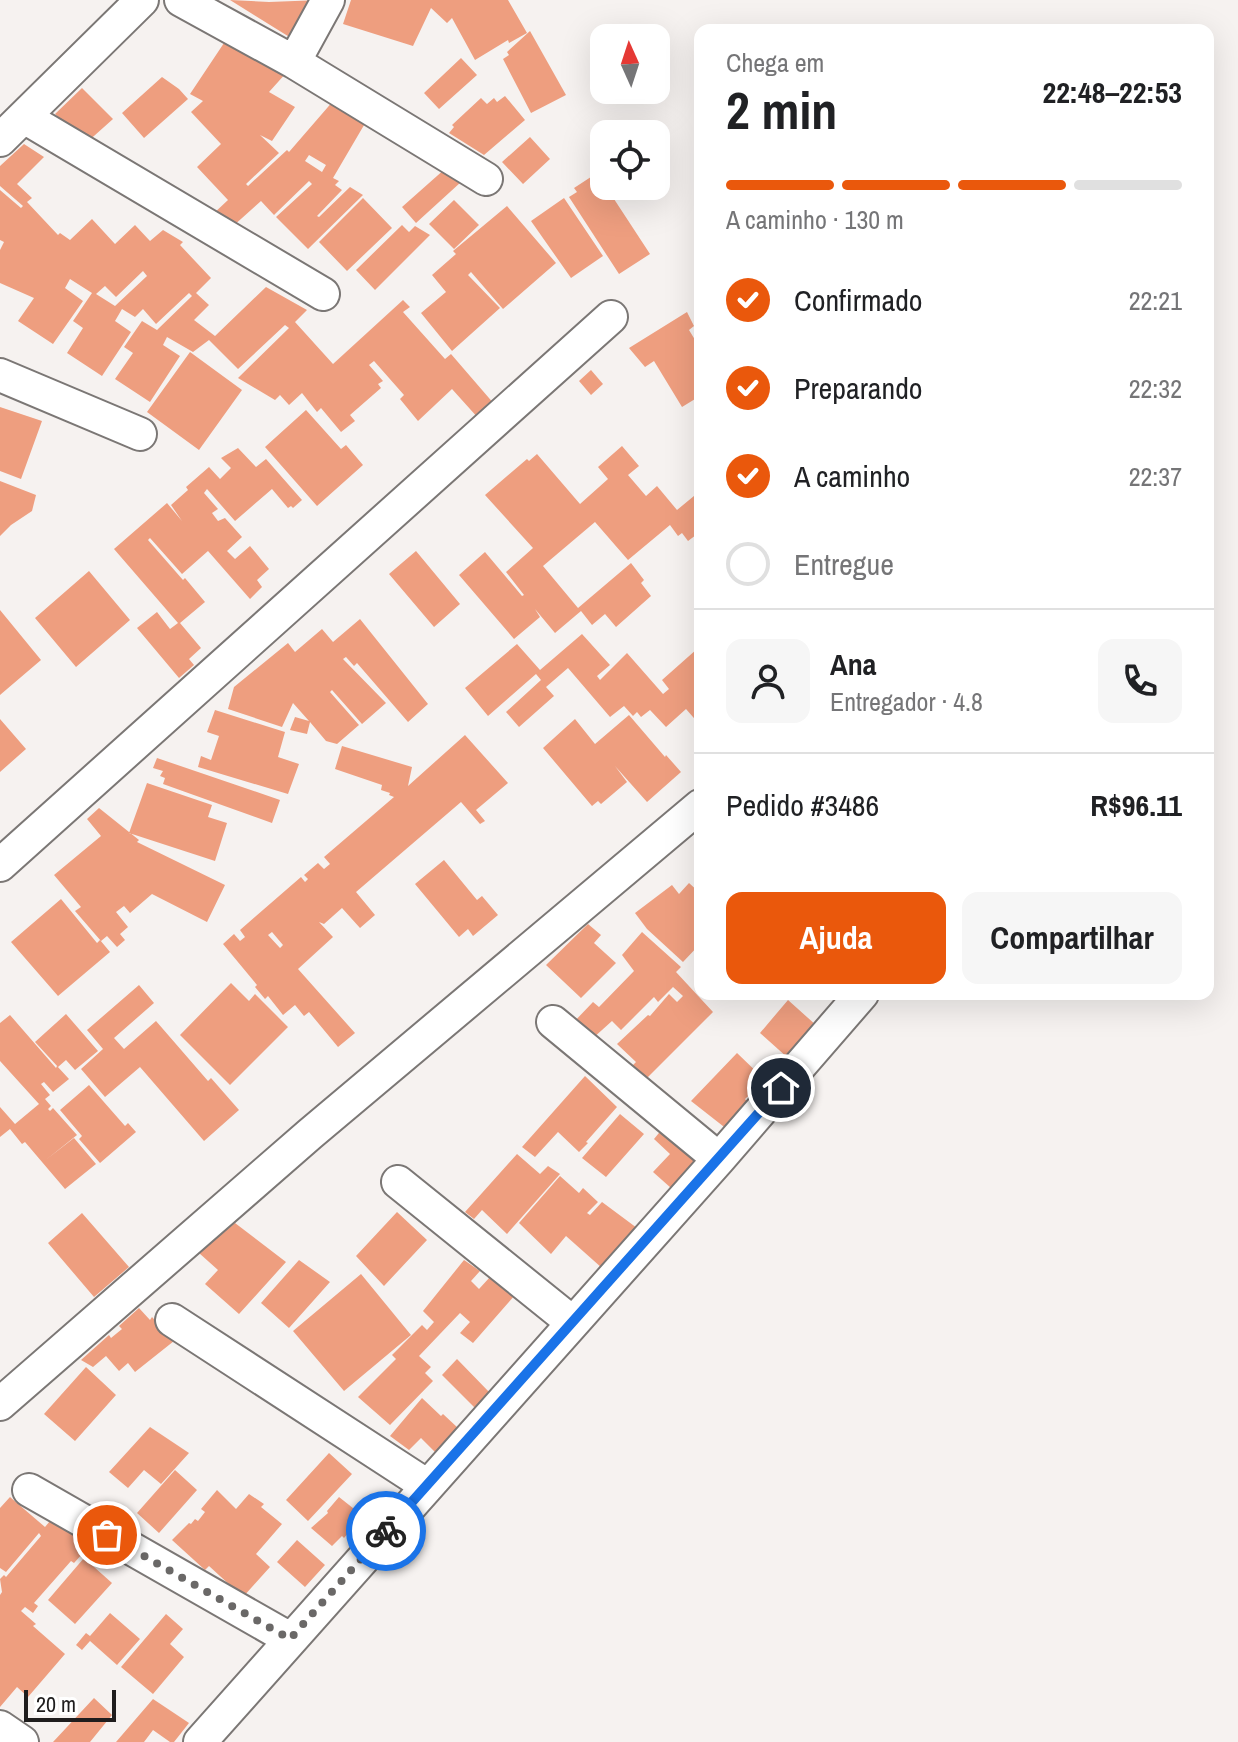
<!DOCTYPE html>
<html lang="pt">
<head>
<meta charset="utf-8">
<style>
  body { margin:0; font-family:"Archivo Narrow",sans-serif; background:#f6f6f6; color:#202124; height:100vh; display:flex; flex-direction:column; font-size:30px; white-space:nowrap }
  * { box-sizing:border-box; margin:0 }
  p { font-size:26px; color:#757577 }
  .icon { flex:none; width:44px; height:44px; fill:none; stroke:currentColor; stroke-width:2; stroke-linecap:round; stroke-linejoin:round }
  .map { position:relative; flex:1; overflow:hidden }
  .panel { position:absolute; left:694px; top:24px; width:520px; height:976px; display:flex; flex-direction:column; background:#fff; border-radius:16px; box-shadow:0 8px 32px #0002 }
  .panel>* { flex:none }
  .needle { width:52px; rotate:357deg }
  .fabs { position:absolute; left:590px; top:24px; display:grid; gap:16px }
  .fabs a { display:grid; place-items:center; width:80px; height:80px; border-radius:16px; background:#fff; box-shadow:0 8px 32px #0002; font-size:40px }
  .scale { position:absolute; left:24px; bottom:20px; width:92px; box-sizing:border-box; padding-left:8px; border:4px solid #1f1d1d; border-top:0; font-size:22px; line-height:28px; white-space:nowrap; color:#1f1d1d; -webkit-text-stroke:6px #fff; paint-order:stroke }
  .pin { position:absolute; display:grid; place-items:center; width:68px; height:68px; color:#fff; margin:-34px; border:4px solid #fff; border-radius:50%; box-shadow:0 2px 8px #0007 }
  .courier { position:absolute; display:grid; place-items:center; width:80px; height:80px; margin:-40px; border:6px solid #1a73e8; border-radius:50%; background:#fff; color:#222; box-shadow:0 2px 10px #0007 }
  .overview em { font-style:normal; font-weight:700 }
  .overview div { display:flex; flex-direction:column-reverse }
  .overview { display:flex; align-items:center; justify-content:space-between; height:136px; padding:0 32px }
  h1 { font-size:52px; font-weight:700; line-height:60px }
  .bar { display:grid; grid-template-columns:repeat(4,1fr); gap:12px 8px; align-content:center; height:96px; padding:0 32px }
  .bar i { height:10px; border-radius:6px; background:#e0e0e0 }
  .bar .on { background:#ea580c }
  .bar p { grid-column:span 4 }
  .line { display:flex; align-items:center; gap:20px; padding:0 32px; border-top:2px solid #e0e0e0 }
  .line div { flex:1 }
  .round { display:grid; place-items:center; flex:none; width:84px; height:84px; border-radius:16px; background:#f6f6f6 }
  ol { padding:0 32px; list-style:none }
  li { display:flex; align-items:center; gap:24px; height:88px }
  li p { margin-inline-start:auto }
  li .icon { padding:8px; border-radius:50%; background:#ea580c; color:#fff; stroke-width:4 }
  li:last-child { color:#757577 }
  li i { width:44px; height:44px; border:4px solid #e0e0e0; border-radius:50% }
  .cta { display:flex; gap:16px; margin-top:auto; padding:16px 32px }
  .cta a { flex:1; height:92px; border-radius:16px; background:#ea580c; color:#fff; font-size:32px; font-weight:700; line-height:92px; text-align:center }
  .cta a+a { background:#f6f6f6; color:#202124 }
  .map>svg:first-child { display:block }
</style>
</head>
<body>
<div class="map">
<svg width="1238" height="1742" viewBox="0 0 1238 1742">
  <rect width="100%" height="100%" fill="#f6f2f0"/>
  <!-- building -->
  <path fill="#ee9e7f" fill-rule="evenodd" d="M230,0L269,2L321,0L291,38Z
    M351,0H508L527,33L509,43L508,40L475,60L452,18L447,23L431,8L413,46L343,24Z
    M530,31L566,95L531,113L503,59L509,55L507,52Z
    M228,37L287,72L269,92L295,107L272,141L260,135L279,153L246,184L248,186L287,150L289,152L334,100L367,120L333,178L339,181L335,185L342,190L317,216L319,217L350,187L363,195L308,249L276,217L312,184L309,181L274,215L261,201L232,227L212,215L228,200L197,167L221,144L191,112L203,101L190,94ZM309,155L326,165L322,172L305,161Z
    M461,58L477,75L439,109L424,93Z
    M162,77L179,89L188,99L144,138L122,113Z
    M82,88L113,119L85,144L55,114Z
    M505,96L525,120L484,155L449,133L454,127L452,125L481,98L487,104L494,98L497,102Z
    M530,137L550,159L523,184L502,162Z
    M24,144L44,157L17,184L32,198L27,202L58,235L60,233L70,240L92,219L115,244L135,225L150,241L163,230L183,242L180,245L211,278L196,293L209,305L194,320L215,336L266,287L307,310L295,322L333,364L403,300L410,307L403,312L445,359L451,354L495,405L479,419L452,389L418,421L400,399L404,395L374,361L369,365L383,381L378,384L381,388L350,415L355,421L341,432L321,408L317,412L302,393L289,405L280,395L275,400L238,378L289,328L285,325L238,369L209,340L193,352L167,337L163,345L180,356L150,402L115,379L133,353L124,347L142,321L157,330L192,296L189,293L156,324L143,309L135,317L122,309L115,321L131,332L102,376L67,353L83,328L73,321L92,293L70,279L65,288L83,301L53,344L18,321L34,298L0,283V250L4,242L0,240V190L21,208L23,206L0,186V166ZM143,271L147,276L115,306L96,294L105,286L116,297Z
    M446,168L461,182L416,223L402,207Z
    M597,173L650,254L619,274L569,197L577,192L574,188Z
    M363,198L392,228L347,271L319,242Z
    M564,198L603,256L571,278L531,221Z
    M454,200L479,225L454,249L429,224Z
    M507,206L556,263L503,309L471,272L468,275L500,308L452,351L421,313L446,292L432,275L456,254L453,251Z
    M402,225L409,232L415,226L430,235L375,290L356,270Z
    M687,312L694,326L689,330L700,348V396L682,407L654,361L645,367L629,348Z
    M190,352L242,390L199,450L147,412Z
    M591,370L603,384L591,395L579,381Z
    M0,407L42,421L21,479L0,471Z
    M306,410L341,449L346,445L363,465L317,506L265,447Z
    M622,446L639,466L628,475L646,496L657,486L677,510L700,491V532L688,541L682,533L678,536L670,525L628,560L595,522L543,566L578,608L631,563L644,580L641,583L651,596L616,627L605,614L592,625L581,611L555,633L535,609L540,617L514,639L459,575L485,552L522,596L524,595L506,572L533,548L485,495L527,459L529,461L537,454L580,504L608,479L598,467Z
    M238,448L256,467L266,459L302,500L293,508L291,506L288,508L272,489L235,521L207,489L204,493L218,509L212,513L218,521L225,518L242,537L227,551L235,559L250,546L269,569L257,580L262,587L250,599L208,551L182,574L150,538L148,540L183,580L185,578L205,602L180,623L201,648L189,659L194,665L179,678L137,628L157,612L170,629L178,623L114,549L167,503L182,521L171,505L188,490L186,487L209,467L220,479L231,468L221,458Z
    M0,481L36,495L32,511L11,525L0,536Z
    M416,551L460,604L434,627L389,574Z
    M89,571L130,620L76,667L35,618Z
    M0,610L41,660L0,695Z
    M360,619L428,704L408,722L357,663L354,666L346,657L343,659L386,703L362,724L332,690L330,692L359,725L337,744L326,741L310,722L307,734L290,730L295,717L309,721L293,703L282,727L228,709L234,687L288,643L295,652L322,629L333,642Z
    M582,634L610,665L597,676L600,680L627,653L663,694L669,689L662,680L697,649L700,653V725L686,709L666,727L650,710L641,717L637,712L633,716L624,706L610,717L568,668L546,687L554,696L519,727L506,712L541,680L536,674L488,716L465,688L517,644L540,670Z
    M215,710L285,732L278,757L299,764L288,794L198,767L201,756L211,760L219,736L207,732Z
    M629,715L665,757L666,755L681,772L647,802L615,766L627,782L601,804L598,801L592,806L543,748L575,719L595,744Z
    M0,719L26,749L0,772Z
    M465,735L508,783L476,810L485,821L480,824L461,802L356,892L375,915L360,928L342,908L324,924L319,922L333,937L298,969L355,1033L338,1047L309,1012L304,1016L295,1005L283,1015L268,996L265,999L255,987L257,985L223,944L234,934L240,941L245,937L240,930L301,877L305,882L308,879L304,875L318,863L324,869L330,864L324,857L394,797L389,795L390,793L381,790L382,785L335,769L342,746L412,767L408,786ZM272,932L283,945L280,948L268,935Z
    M157,758L280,800L272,823L163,784L165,778L160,776L163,771L153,768Z
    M147,783L212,805L208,817L227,823L215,861L129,833Z
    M99,808L139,840L137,842L225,885L207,922L152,894L130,913L124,906L116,912L128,927L120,934L125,940L117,947L107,936L101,941L75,911L81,907L54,875L101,836L87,819Z
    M444,860L477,900L482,896L498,915L473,936L468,929L459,937L415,884Z
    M689,883L700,893V944L683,962L647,929L635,913L672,885L679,894Z
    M61,899L97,943L100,940L110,952L58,996L11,942Z
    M588,924L601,935L594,943L616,963L581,998L546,965Z
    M642,932L681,967L676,972L713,1012L647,1078L631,1067L636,1062L617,1044L648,1015L650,1016L669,994L677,1002L683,996L673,987L658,1002L654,997L621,1030L612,1021L592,1039L571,1025L593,1002L599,1007L634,971L622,955Z
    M231,983L249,1001L255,994L288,1027L230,1085L180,1035Z
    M139,985L154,1003L114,1038L124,1049L156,1021L208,1081L211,1078L239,1110L204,1141L140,1067L105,1097L81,1069L103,1049L87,1030Z
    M788,1000L817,1026L788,1058L760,1033Z
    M66,1014L98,1051L75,1070L66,1060L58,1067L35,1042Z
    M10,1015L56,1068L57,1066L69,1079L53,1092L44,1082L41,1084L50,1095L45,1099L51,1106L48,1109L50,1111L53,1108L77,1135L47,1159L74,1138L96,1164L65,1189L25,1142L22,1144L10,1129L0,1137V1107L15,1124L39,1104L0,1061V1023Z
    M737,1053L765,1080L745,1099L749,1104L728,1130L691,1101Z
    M585,1076L617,1107L586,1142L588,1143L579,1152L558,1132L535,1157L522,1147Z
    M89,1085L125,1126L128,1123L136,1132L100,1163L79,1139L82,1136L60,1110Z
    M620,1114L644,1134L606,1177L582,1158Z
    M663,1128L697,1159L671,1188L653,1172L670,1154L654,1139Z
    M517,1154L540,1174L548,1166L560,1174L507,1234L482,1210L474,1219L465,1212Z
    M560,1176L579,1193L583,1188L598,1202L587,1213L590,1215L602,1202L637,1228L602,1268L566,1236L551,1254L519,1223Z
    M397,1212L427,1240L384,1286L356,1256Z
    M82,1213L129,1267L94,1297L48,1243Z
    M235,1223L286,1262L239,1314L205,1284L218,1270L199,1253Z
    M299,1260L330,1282L289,1328L261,1303Z
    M464,1260L480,1271L471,1281L479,1289L490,1277L515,1295L473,1343L460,1333L470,1322L460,1313L419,1356L431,1367L425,1373L433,1381L390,1425L358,1397L396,1359L392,1355L422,1325L427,1330L434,1322L423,1311Z
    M361,1274L411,1335L344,1391L293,1331Z
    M139,1308L150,1320L152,1317L174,1341L135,1372L128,1363L119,1371L106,1356L93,1367L81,1360L109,1335L111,1338L122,1329L119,1326Z
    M457,1359L490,1393L475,1408L442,1375Z
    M86,1367L116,1395L75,1441L44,1414Z
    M422,1398L441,1416L443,1414L458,1428L435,1452L421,1438L409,1450L390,1436Z
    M150,1427L189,1453L161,1484L144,1470L128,1488L109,1472Z
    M329,1453L352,1474L308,1521L286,1500Z
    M175,1470L197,1490L159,1533L137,1513Z
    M217,1490L236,1509L249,1494L264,1504L261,1507L282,1524L256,1554L270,1567L243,1597L209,1566L205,1570L172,1540L189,1523L191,1524L195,1519L198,1521L205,1512L201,1509Z
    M10,1497L45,1527L55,1515L94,1541L74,1563L71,1561L34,1603L38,1606L33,1613L25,1607L21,1611L36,1624L33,1626L65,1654L28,1697L17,1687L0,1707V1595L2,1592L0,1579L4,1575L6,1577L41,1536L39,1533L6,1572L0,1568V1508Z
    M339,1497L373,1524L359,1540L349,1532L344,1538L342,1536L332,1546L311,1528L328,1513L327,1511Z
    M297,1540L325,1565L305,1587L277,1562Z
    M84,1558L112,1583L75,1624L48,1600Z
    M110,1613L140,1639L117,1665L90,1641L82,1650L76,1645L86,1633L90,1636Z
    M166,1614L183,1629L170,1644L184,1657L153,1694L121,1667Z
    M94,1698L112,1715L90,1742H53Z
    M153,1699L189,1723L174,1742H170L153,1730L144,1742H116Z"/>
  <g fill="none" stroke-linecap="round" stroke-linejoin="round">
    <!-- street casing -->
    <g stroke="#7b7775" stroke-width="36">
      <path id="street" d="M181,0L294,62L486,179
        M294,62L328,0
        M24,117L323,294
        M0,140L142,0
        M0,375L140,434
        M0,865L611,317
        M553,1022L719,1159
        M398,1182L573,1323
        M172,1320L426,1485
        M0,1404L310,1134L700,806
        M29,1490L290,1639
        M0,1727L22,1742
        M200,1742L719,1159L862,994"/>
    </g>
    <!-- street -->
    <use href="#street" stroke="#fff" stroke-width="32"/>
  </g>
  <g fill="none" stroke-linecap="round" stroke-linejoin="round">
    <!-- done -->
    <path stroke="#6a6867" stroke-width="8" stroke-dasharray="0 14.4" d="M107,1535L290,1639L386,1531"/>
    <!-- route -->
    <path stroke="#1a73e8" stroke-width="10" d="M386,1531L781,1088"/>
  </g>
</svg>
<div class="fabs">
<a><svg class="needle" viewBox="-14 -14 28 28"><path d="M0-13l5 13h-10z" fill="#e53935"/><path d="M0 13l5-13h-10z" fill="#757577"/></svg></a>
<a><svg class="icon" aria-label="locate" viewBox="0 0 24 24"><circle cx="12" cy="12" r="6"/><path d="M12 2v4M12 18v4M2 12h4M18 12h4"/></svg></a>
</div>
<div class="scale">20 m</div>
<div class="pin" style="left:107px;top:1535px;background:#ea580c"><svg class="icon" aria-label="bag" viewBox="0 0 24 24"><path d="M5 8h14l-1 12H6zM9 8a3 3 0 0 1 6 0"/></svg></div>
<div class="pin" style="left:781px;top:1088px;background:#1f2937"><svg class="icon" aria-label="home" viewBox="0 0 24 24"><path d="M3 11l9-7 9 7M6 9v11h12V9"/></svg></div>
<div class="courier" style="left:386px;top:1531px"><svg class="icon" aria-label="bike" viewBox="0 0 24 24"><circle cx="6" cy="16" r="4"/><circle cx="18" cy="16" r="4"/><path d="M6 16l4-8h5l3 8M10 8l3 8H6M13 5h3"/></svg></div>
<section class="panel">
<div class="overview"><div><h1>2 min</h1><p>Chega em</p></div><em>22:48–22:53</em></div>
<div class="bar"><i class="on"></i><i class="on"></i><i class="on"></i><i></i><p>A caminho · 130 m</p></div>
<ol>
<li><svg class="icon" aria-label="check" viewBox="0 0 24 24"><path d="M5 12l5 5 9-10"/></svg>Confirmado<p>22:21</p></li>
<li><svg class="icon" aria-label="check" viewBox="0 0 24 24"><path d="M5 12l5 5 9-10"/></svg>Preparando<p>22:32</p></li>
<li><svg class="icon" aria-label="check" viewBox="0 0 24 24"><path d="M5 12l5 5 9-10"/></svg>A caminho<p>22:37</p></li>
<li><i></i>Entregue</li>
</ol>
<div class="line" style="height:144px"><a class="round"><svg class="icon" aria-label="person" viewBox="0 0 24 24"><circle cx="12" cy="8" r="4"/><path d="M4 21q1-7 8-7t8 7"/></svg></a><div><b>Ana</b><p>Entregador · 4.8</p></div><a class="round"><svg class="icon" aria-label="phone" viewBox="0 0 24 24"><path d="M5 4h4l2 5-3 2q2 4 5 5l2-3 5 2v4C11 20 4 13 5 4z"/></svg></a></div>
<div class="line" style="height:104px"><div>Pedido #3486</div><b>R$96.11</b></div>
<div class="cta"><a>Ajuda</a><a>Compartilhar</a></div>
</section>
</div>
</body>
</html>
